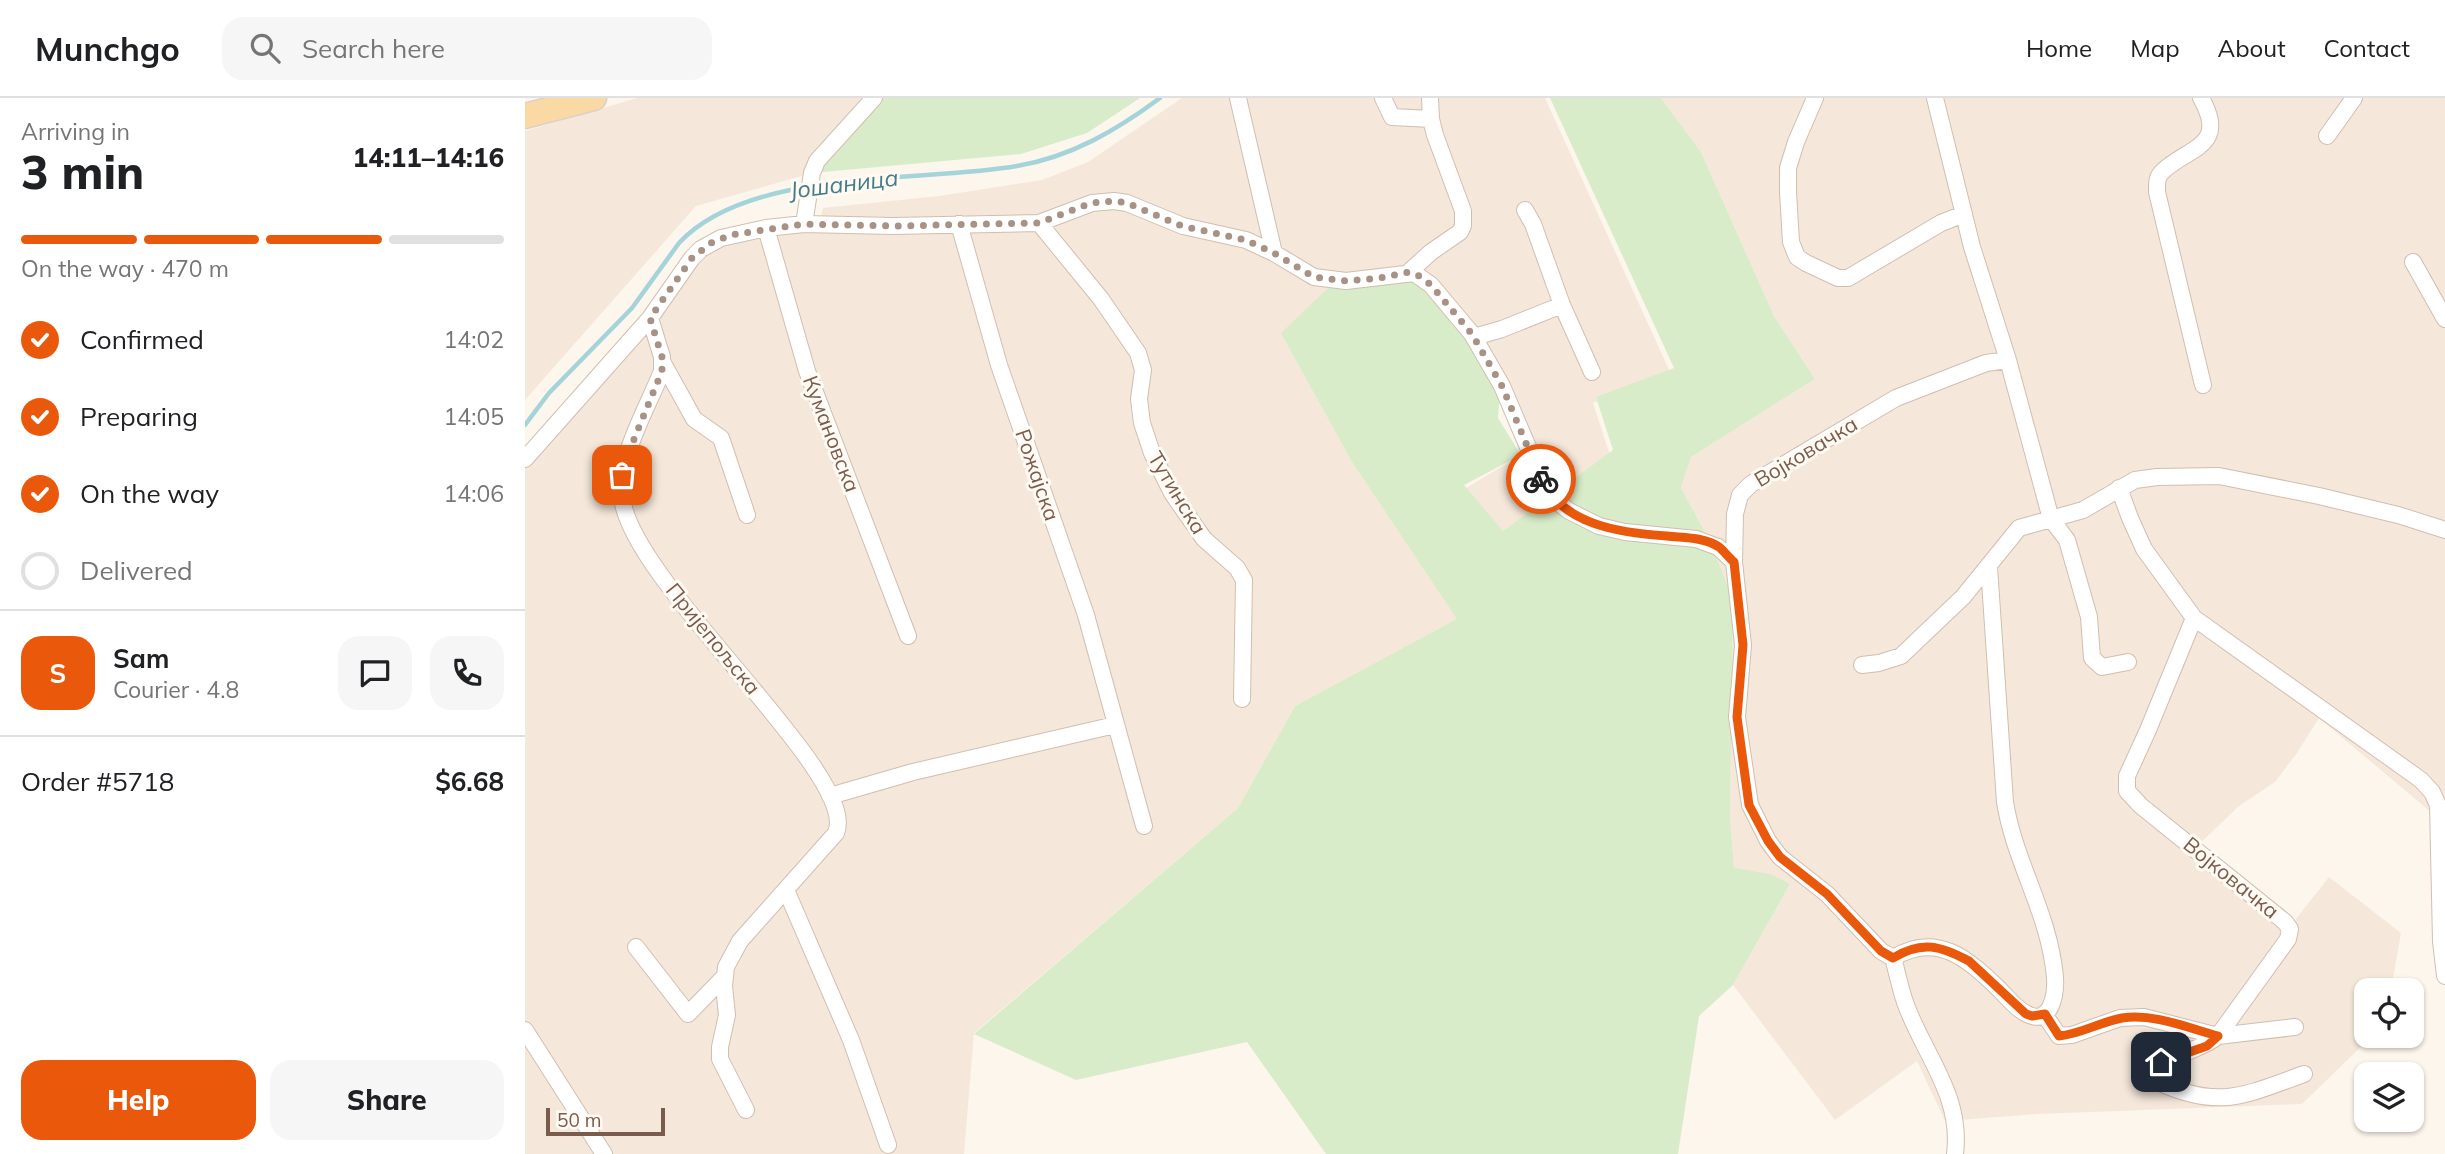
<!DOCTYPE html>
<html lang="en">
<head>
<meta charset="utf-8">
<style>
  body { margin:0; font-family:Mulish,sans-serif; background:#f6f6f6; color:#202124; height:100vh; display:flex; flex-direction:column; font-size:26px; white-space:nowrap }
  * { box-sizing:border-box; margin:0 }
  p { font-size:23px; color:#757577 }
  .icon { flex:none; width:38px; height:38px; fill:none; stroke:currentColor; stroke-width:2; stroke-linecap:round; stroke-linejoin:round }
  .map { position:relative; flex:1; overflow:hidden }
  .side { display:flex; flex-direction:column; background:#fff; width:525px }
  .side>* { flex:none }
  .fabs { position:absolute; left:1829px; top:880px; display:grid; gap:14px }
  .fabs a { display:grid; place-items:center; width:70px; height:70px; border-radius:14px; background:#fff; box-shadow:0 2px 5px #0004; font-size:35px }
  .scale { position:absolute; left:21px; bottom:18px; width:119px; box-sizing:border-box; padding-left:7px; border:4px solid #7a5c4d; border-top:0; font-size:19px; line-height:24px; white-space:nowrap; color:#7a5c4d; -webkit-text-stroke:5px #fffaf3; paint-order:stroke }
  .pin { position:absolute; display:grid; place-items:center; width:60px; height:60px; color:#fff; margin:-30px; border-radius:14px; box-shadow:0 4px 10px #0006 }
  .courier { position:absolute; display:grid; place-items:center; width:70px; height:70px; margin:-35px; border:5px solid #ea580c; border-radius:50%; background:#fff; color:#222; box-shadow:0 2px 9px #0007 }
  .overview em { font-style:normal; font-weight:800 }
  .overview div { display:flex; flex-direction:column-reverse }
  .overview { display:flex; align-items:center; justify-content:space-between; height:119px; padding:0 21px }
  h1 { font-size:46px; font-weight:800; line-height:52px }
  .bar { display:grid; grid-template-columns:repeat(4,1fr); gap:10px 7px; align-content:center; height:84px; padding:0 21px }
  .bar i { height:9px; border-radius:5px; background:#e0e0e0 }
  .bar .selected { background:#ea580c }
  .bar p { grid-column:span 4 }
  .line { display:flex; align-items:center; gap:18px; padding:0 21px; border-top:2px solid #e0e0e0 }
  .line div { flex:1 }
  .round { display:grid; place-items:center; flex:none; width:74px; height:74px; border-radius:21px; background:#f6f6f6 }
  ol { padding:0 21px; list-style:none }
  li { display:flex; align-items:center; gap:21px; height:77px }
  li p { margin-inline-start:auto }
  li .icon { padding:7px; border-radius:50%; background:#ea580c; color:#fff; stroke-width:4 }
  li:last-child { color:#757577 }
  li i { width:38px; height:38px; border:4px solid #e0e0e0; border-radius:50% }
  .cta { display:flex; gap:14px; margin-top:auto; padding:14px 21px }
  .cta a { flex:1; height:80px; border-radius:21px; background:#ea580c; color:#fff; font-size:28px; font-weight:800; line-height:80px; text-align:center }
  .cta a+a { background:#f6f6f6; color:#202124 }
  header { display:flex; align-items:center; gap:42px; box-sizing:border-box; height:98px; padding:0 35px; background:#fff; border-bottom:2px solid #e0e0e0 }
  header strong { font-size:33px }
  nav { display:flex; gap:38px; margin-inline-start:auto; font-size:24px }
  .search { width:490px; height:63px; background:#f6f6f6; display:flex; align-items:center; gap:18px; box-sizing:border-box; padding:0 24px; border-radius:21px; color:#757577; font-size:26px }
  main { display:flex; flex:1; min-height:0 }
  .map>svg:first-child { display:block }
</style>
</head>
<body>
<header>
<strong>Munchgo</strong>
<div class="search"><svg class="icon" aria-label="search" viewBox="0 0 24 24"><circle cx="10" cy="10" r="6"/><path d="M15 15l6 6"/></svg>Search here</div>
<nav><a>Home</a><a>Map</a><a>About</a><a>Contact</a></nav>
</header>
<main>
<section class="side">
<div class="overview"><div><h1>3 min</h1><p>Arriving in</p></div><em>14:11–14:16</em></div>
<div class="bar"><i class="selected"></i><i class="selected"></i><i class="selected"></i><i></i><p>On the way · 470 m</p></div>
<ol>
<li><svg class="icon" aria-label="check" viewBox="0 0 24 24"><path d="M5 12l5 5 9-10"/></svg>Confirmed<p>14:02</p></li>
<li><svg class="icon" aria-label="check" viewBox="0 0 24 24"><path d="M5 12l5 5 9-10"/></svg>Preparing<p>14:05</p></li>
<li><svg class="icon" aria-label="check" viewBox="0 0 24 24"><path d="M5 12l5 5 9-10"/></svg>On the way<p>14:06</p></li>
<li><i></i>Delivered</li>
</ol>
<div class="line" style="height:126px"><b class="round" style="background:#ea580c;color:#fff">S</b><div><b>Sam</b><p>Courier · 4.8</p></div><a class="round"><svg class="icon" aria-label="chat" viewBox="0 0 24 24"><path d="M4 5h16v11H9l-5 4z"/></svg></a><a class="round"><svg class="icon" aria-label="phone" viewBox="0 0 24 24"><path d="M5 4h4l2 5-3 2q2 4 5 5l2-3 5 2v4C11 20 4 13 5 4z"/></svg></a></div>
<div class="line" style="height:91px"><div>Order #5718</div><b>$6.68</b></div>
<div class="cta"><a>Help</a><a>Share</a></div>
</section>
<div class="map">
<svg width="1920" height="1056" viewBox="0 0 1920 1056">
  <rect width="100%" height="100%" fill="#fdf6ec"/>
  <!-- residential -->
  <path fill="#f5e8da" d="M112,0H349L287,75L171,108L0,302V33Z
    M657,0H1020L1146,276L1068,305L1085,357L975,439L936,393L996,357L972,297L757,234L827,364L933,521L770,608L713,710L449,935L439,1056H0V363L165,165L203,142L293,132L298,110L414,98L517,82L563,64Z
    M1136,0H1920V726L1794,620L1772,655L1750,684L1714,708L1668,752L1763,831L1804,779L1876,835L1866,892H1841V938H1847L1777,1006L1513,1016L1420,1023L1392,963L1310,1022L1208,887L1265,786L1246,776L1209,771L1205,718L1208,501L1185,443L1156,390L1166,359L1290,281L1249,218L1176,54Z"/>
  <!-- green -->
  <path fill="#d8ecc9" d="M349,0H615L562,35L496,56L287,75Z
    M1025,0H1136L1176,54L1249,218L1290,281L1166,359L1156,390L1185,443L1208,501L1205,718L1209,770L1246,776L1265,786L1208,887L1174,918L1153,1056H801L722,944L551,982L449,936L713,710L770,608L932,521L827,364L756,235L806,187L892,182L945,240L975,292L973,320L996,357L939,387L978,433L1088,352L1071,299L1149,270Z"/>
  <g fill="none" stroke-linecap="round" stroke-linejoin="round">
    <!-- stream -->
    <path stroke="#a5d3da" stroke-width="4.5" d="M0,327L24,295L107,210L154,145C225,69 396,85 492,68C546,59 592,32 635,0"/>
    <!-- street casing -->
    <g stroke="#d1beb0" stroke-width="18">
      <path id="street" d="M713,0L749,155
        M858,0L867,19L906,21
        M1290,0L1271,44L1263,70V94L1266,144L1272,159L1281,165L1313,180H1323L1416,125L1439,116
        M1676,0C1704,49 1663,49 1638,73C1631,79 1632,86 1632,94L1678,287
        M1802,38L1829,0
        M1000,112L1008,126L1037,207L1067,274
        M514,125L576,201L613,255L618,272L614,301L617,325L627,355L647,395L679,441L712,470L719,482L717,601
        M279,126L287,75L292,63L349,0
        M434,126L474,267L561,517L619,728
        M241,130L282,273L383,538
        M1888,164L1920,221
        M884,174L906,154L935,134L938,128V113L910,37L906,21L905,0
        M125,220L137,259V273C122,311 93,358 97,399C104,483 336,677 311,735L215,843L201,869L199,888L202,917L195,949V961L221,1012
        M949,239L977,231L1037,207
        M138,265L169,321L196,340L222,417
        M0,361L125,220L167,160L176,151L196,140L241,130L279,126L368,128L514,125L567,105L589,103L602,105L658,128L721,142L749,155L789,179L821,183L889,175L906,187L947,236L977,288L1023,396L1044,413L1074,428L1100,434L1171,441L1193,449L1209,464
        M1594,390L1605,420L1619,451L1669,520L1896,682L1907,694L1913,707L1916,843L1920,878
        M1669,520L1623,632L1602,678V693L1616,708L1760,824L1765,831L1763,841L1693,938C1674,954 1644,955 1629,975L1631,983C1693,1012 1718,998 1779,976
        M1603,564L1577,569L1567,560L1564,519L1542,442L1526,421L1558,412L1610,382L1632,379L1694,378L1794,398L1873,417L1920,432
        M1337,567L1354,565L1376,558L1438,499L1494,430L1526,421L1483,262L1447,149L1410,0
        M305,698L388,674L590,627
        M261,792L326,942L363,1047
        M111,849L163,916L199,879
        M1368,860C1412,833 1443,861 1474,891C1483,900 1491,911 1502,916C1527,929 1531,894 1530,879C1524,814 1490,766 1480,704L1464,469
        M1519,916L1534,938L1547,937L1595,920L1619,919L1693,938L1770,929
        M0,932L79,1056
        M1430,1056C1437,1000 1403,962 1383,912C1376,896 1373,877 1368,860L1356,853L1302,796L1255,759L1243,743L1225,707L1212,619L1218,547L1209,464L1210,416L1215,397L1226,386L1371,300L1461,265L1483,262"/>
    </g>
    <!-- primary casing -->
    <g stroke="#dad1cd" stroke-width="27">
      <path id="primary" d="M0,18L69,0"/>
    </g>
    <!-- street -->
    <use href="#street" stroke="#fff" stroke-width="16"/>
    <!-- primary -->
    <use href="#primary" stroke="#fbd9a5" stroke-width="24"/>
  </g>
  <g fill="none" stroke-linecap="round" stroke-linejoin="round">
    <!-- done -->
    <path stroke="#a89285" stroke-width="7" stroke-dasharray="0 12.6" d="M97,377L98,368L137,273V259L125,220L167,160L186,145L206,137L279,126L368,128L514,125L566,105L590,103L602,105L657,128L721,142L749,155L789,179L821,183L855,180L884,174L894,178L906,187L947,236L977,288L1016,381"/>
    <!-- route -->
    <path stroke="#ea580c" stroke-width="9" d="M1016,381C1038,427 1095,435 1142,438C1159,440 1179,439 1194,449C1199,453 1204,460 1209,464L1218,547L1212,619L1224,707L1243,743L1255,759L1302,796L1356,853L1368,860C1397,842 1416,848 1444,863L1501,916L1507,918L1520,916L1534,938C1556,936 1575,924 1597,920C1629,915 1663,930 1693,938L1682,948L1636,964"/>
  </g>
  <g text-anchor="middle" stroke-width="6" stroke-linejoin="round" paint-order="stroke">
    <!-- street labels -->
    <g font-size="21" fill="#7a5c4d" stroke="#fffaf3">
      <text transform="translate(306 336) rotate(69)" y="7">Кумановска</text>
      <text transform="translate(1281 354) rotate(-31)" y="7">Војковачка</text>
      <text transform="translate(512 377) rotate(71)" y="7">Рожајска</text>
      <text transform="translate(652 395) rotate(59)" y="7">Тутинска</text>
      <text transform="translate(188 541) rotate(51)" y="7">Пријепољска</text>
      <text transform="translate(1706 780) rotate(39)" y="7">Војковачка</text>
    </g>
    <!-- water labels -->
    <g font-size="23" font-style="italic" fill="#437c86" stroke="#fffaf3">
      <text transform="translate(319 86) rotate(-7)" y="8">Јошаница</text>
    </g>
  </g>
</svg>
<div class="fabs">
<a><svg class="icon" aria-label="locate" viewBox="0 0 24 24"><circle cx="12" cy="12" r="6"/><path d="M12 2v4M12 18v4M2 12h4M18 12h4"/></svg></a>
<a><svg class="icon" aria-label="layers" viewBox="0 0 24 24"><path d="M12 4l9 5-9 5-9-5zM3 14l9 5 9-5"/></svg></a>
</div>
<div class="scale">50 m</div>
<div class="pin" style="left:97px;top:377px;background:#ea580c"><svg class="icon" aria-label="bag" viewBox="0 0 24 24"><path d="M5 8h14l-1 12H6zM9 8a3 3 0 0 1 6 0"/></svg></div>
<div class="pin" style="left:1636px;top:964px;background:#1f2937"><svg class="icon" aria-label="home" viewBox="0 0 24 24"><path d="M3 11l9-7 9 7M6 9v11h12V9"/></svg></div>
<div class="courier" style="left:1016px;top:381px"><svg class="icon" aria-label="bike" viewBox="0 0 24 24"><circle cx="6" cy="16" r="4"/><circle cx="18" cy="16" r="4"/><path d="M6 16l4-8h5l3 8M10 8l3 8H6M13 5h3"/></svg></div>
</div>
</main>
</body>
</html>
